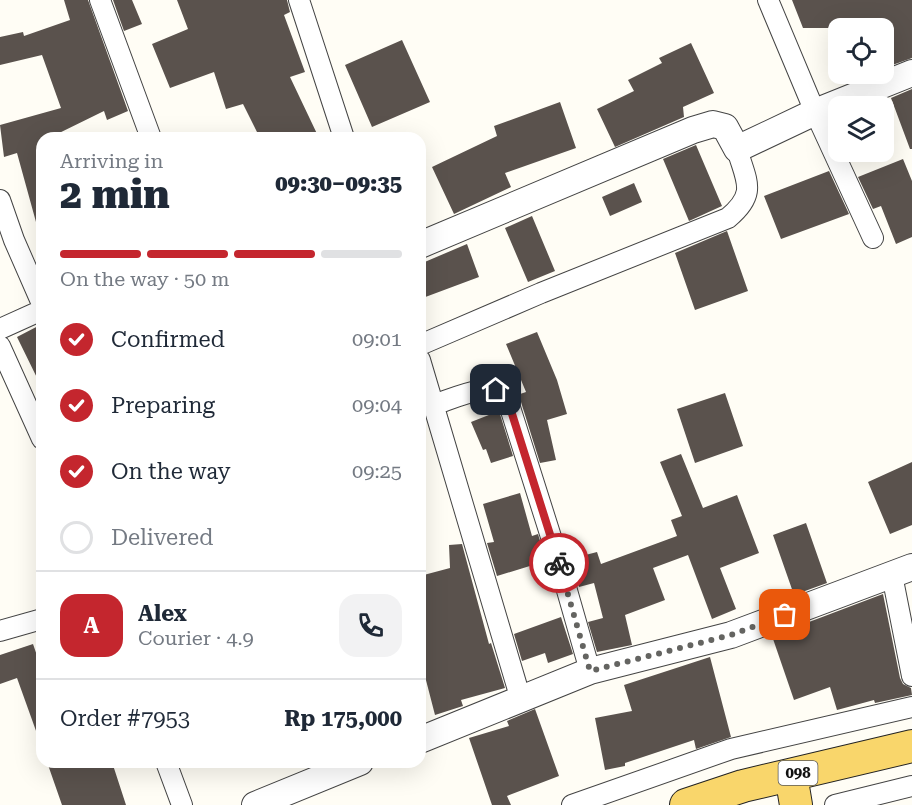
<!DOCTYPE html>
<html lang="en">
<head>
<meta charset="utf-8">
<style>
  body { margin:0; font-family:"Roboto Serif",serif; background:#f2f2f3; color:#1f2937; height:100vh; display:flex; flex-direction:column; font-size:22px; white-space:nowrap }
  * { box-sizing:border-box; margin:0 }
  p { font-size:20px; color:#747a83 }
  .icon { flex:none; width:33px; height:33px; fill:none; stroke:currentColor; stroke-width:2; stroke-linecap:round; stroke-linejoin:round }
  .map { position:relative; flex:1; overflow:hidden }
  .drawer { position:absolute; left:36px; top:132px; width:390px; height:636px; display:flex; flex-direction:column; background:#fff; border-radius:18px; box-shadow:0 6px 24px #0002 }
  .drawer>* { flex:none }
  .buttons { position:absolute; left:828px; top:18px; display:grid; gap:12px }
  .buttons a { display:grid; place-items:center; width:66px; height:66px; border-radius:12px; background:#fff; box-shadow:0 6px 24px #0002; font-size:30px }
  .pin { position:absolute; display:grid; place-items:center; width:51px; height:51px; color:#fff; margin:-26px; border-radius:12px; box-shadow:0 3px 9px #0006 }
  .courier { position:absolute; display:grid; place-items:center; width:60px; height:60px; margin:-30px; border:4px solid #c4262e; border-radius:50%; background:#fff; color:#222; box-shadow:0 2px 8px #0007 }
  .summary em { font-style:normal; font-weight:800 }
  .summary div { display:flex; flex-direction:column-reverse }
  .summary { display:flex; align-items:center; justify-content:space-between; height:102px; padding:0 24px }
  h1 { font-size:39px; font-weight:800; line-height:45px }
  .bar { display:grid; grid-template-columns:repeat(4,1fr); gap:9px 6px; align-content:center; height:72px; padding:0 24px }
  .bar i { height:8px; border-radius:4px; background:#e0e1e3 }
  .bar .current { background:#c4262e }
  .bar p { grid-column:span 4 }
  .line { display:flex; align-items:center; gap:15px; padding:0 24px; border-top:2px solid #e0e1e3 }
  .line div { flex:1 }
  .round { display:grid; place-items:center; flex:none; width:63px; height:63px; border-radius:18px; background:#f2f2f3 }
  ol { padding:0 24px; list-style:none }
  li { display:flex; align-items:center; gap:18px; height:66px }
  li p { margin-inline-start:auto }
  li .icon { padding:6px; border-radius:50%; background:#c4262e; color:#fff; stroke-width:4 }
  li:last-child { color:#747a83 }
  li i { width:33px; height:33px; border:3px solid #e0e1e3; border-radius:50% }
  .map>svg:first-child { display:block }
</style>
</head>
<body>
<div class="map">
<svg width="912" height="805" viewBox="0 0 912 805">
  <rect width="100%" height="100%" fill="#fffdf5"/>
  <!-- building -->
  <path fill="#5a524d" d="M64,0H88L128,111L107,120L104,111L49,138H42V221L36,222L17,153L4,157L0,125L61,108L42,55L0,65V37L23,32L24,36L70,20Z
    M113,0H132L142,24L124,31Z
    M177,0H287L290,12L284,15L305,72L290,77L319,138H260L243,104L226,109L214,72L170,88L152,44L188,29Z
    M792,0H912V58L884,68V28H803Z
    M402,40L430,102L372,127L345,65Z
    M691,43L714,93L683,107L684,117L615,147L597,109L634,91L628,80L662,63L659,58Z
    M912,89V149H910L891,98Z
    M560,102L576,148L505,173L511,187L454,214L432,167L497,136L494,126Z
    M696,145L722,206L689,221L663,159Z
    M903,159L912,181V237L896,244L881,206L873,209L858,177Z
    M829,171L849,214L781,239L764,196Z
    M634,183L642,202L610,216L602,197Z
    M532,216L555,271L528,282L505,228Z
    M727,231L748,291L695,310L675,253Z
    M467,244L479,277L420,299V264Z
    M42,324V388L17,337Z
    M537,332L557,380L567,414L547,420L556,460L540,463L521,402L520,394L526,392L506,344Z
    M725,393L743,446L695,463L677,409Z
    M499,411L513,456L491,463L486,449L483,450L471,422Z
    M681,454L703,508L737,495L759,553L720,568L736,609L712,619L688,555L653,568L665,600L625,615L632,645L597,652L588,622L603,618L594,583L579,587L570,559L597,552L601,564L677,536L671,520L682,516L660,462Z
    M912,462V525L890,534L868,482Z
    M520,493L532,536L538,534L546,561L497,576L487,543L494,542L483,504Z
    M806,523L827,583L794,595L773,535Z
    M462,544L489,644L491,643L505,688L461,700L463,706L435,715L420,657V576L450,568L449,545Z
    M883,594L900,678L903,684L911,688L912,695L875,703L874,700L837,710L830,687L794,700L772,636Z
    M561,617L573,654L548,663L545,653L522,661L514,634Z
    M33,644L42,670V742H40L17,678L0,684V655Z
    M710,657L731,737L696,749L694,740L625,763V766L605,770L595,718L632,711L624,685Z
    M535,709L559,776L507,796L511,805H492L469,738L509,726L507,721Z
    M47,762H112L126,805H62Z"/>
  <g fill="none" stroke-linecap="round" stroke-linejoin="round">
    <!-- minor casing -->
    <g stroke="#444" stroke-width="22">
      <path id="minor" d="M100,0L151,138
        M299,0L344,138
        M768,0L815,112L873,238
        M0,200L14,240L42,304
        M0,329L42,310
        M420,345L541,293L728,218C758,193 746,181 737,149
        M0,346L42,439
        M420,360L521,700
        M433,405C453,399 491,379 507,398L558,559L590,671
        M892,575L912,676
        M0,631L42,619
        M166,762L182,805
        M572,805L731,749L912,707
        M835,805L912,786"/>
    </g>
    <!-- tertiary casing -->
    <g stroke="#444" stroke-width="28">
      <path id="tertiary" d="M420,245L693,130L713,124L725,127L737,149L815,112L912,73
        M420,740L590,671L731,635L912,567
        M255,805L360,762"/>
    </g>
    <!-- primary casing -->
    <g stroke="#222" stroke-width="34">
      <path id="primary" d="M791,775L796,805
        M686,805L743,786L912,746"/>
    </g>
    <!-- minor -->
    <use href="#minor" stroke="#fff" stroke-width="20"/>
    <!-- tertiary -->
    <use href="#tertiary" stroke="#fff" stroke-width="26"/>
    <!-- primary -->
    <use href="#primary" stroke="#f9d66b" stroke-width="32"/>
  </g>
  <g fill="none" stroke-linecap="round" stroke-linejoin="round">
    <!-- done -->
    <path stroke="#646461" stroke-width="6" stroke-dasharray="0 10.8" d="M559,563L590,671L731,635L785,615"/>
    <!-- route -->
    <path stroke="#c4262e" stroke-width="8" d="M496,390L507,398L559,563"/>
  </g>
  <g text-anchor="middle" stroke-width="6" stroke-linejoin="round" paint-order="stroke">
    <!-- shield labels -->
    <rect fill="#fff" stroke="#585858" stroke-width="1.5" x="778.5" y="761" width="39" height="24" rx="4.5"/>
    <g font-size="15" font-weight="bold" fill="#111">
      <text x="798" y="778">098</text>
    </g>
  </g>
</svg>
<div class="buttons">
<a><svg class="icon" aria-label="locate" viewBox="0 0 24 24"><circle cx="12" cy="12" r="6"/><path d="M12 2v4M12 18v4M2 12h4M18 12h4"/></svg></a>
<a><svg class="icon" aria-label="layers" viewBox="0 0 24 24"><path d="M12 4l9 5-9 5-9-5zM3 14l9 5 9-5"/></svg></a>
</div>
<div class="pin" style="left:785px;top:615px;background:#ea580c"><svg class="icon" aria-label="bag" viewBox="0 0 24 24"><path d="M5 8h14l-1 12H6zM9 8a3 3 0 0 1 6 0"/></svg></div>
<div class="pin" style="left:496px;top:390px;background:#1f2937"><svg class="icon" aria-label="home" viewBox="0 0 24 24"><path d="M3 11l9-7 9 7M6 9v11h12V9"/></svg></div>
<div class="courier" style="left:559px;top:563px"><svg class="icon" aria-label="bike" viewBox="0 0 24 24"><circle cx="6" cy="16" r="4"/><circle cx="18" cy="16" r="4"/><path d="M6 16l4-8h5l3 8M10 8l3 8H6M13 5h3"/></svg></div>
<section class="drawer">
<div class="summary"><div><h1>2 min</h1><p>Arriving in</p></div><em>09:30–09:35</em></div>
<div class="bar"><i class="current"></i><i class="current"></i><i class="current"></i><i></i><p>On the way · 50 m</p></div>
<ol>
<li><svg class="icon" aria-label="check" viewBox="0 0 24 24"><path d="M5 12l5 5 9-10"/></svg>Confirmed<p>09:01</p></li>
<li><svg class="icon" aria-label="check" viewBox="0 0 24 24"><path d="M5 12l5 5 9-10"/></svg>Preparing<p>09:04</p></li>
<li><svg class="icon" aria-label="check" viewBox="0 0 24 24"><path d="M5 12l5 5 9-10"/></svg>On the way<p>09:25</p></li>
<li><i></i>Delivered</li>
</ol>
<div class="line" style="height:108px"><b class="round" style="background:#c4262e;color:#fff">A</b><div><b>Alex</b><p>Courier · 4.9</p></div><a class="round"><svg class="icon" aria-label="phone" viewBox="0 0 24 24"><path d="M5 4h4l2 5-3 2q2 4 5 5l2-3 5 2v4C11 20 4 13 5 4z"/></svg></a></div>
<div class="line" style="height:78px"><div>Order #7953</div><b>Rp 175,000</b></div>
</section>
</div>
</body>
</html>
